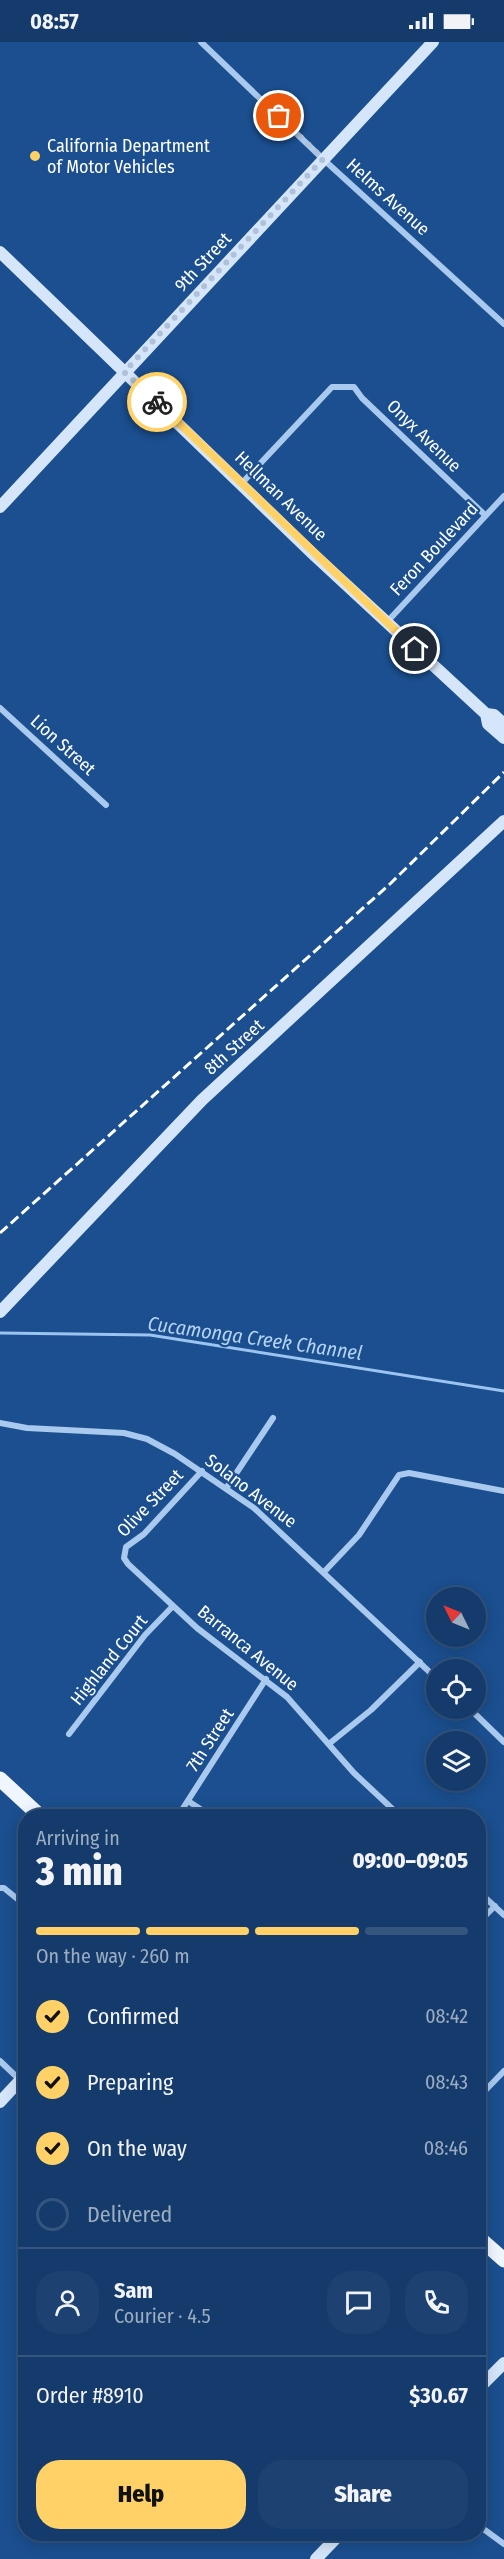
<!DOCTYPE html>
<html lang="en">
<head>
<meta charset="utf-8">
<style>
  body { margin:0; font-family:"Fira Sans Condensed",sans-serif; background:#1d4271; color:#f1f3f6; height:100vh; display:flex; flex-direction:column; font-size:22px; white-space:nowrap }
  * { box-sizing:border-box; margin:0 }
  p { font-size:20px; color:#9dadc1 }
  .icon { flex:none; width:33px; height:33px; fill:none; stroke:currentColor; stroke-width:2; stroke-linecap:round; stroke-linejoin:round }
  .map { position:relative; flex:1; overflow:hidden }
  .details { position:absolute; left:18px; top:1767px; width:468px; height:732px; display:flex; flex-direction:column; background:#143b6b; border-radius:24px; box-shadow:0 3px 15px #0003,0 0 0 2px #33557e }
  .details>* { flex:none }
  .needle { width:39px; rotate:313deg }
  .fabs { position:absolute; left:426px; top:1545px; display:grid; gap:12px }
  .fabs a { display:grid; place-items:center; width:60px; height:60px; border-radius:50%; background:#143b6b; box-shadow:0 3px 15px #0003,0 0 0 2px #33557e; font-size:30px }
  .pin { position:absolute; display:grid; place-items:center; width:51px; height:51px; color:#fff; margin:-26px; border:3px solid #fff; border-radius:50%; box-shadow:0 2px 6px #0007 }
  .courier { position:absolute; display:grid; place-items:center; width:60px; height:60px; margin:-30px; border:4px solid #ffd166; border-radius:50%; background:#fff; color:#222; box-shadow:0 2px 8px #0007 }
  .summary em { font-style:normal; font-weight:800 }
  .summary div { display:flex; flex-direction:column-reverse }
  .summary { display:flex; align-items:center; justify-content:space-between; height:102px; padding:0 18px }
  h1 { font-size:39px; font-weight:800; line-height:45px }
  .bar { display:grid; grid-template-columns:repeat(4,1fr); gap:9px 6px; align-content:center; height:72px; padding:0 18px }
  .bar i { height:8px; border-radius:4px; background:#33557e }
  .bar .on { background:#ffd166 }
  .bar p { grid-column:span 4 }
  .line { display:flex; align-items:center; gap:15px; padding:0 18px; border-top:2px solid #33557e }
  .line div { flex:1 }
  .round { display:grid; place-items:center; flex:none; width:63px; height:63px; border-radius:24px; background:#1d4271 }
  ol { padding:0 18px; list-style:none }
  li { display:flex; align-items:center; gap:18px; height:66px }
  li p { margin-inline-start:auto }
  li .icon { padding:6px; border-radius:50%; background:#ffd166; color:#111; stroke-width:4 }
  li:last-child { color:#9dadc1 }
  li i { width:33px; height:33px; border:3px solid #33557e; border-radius:50% }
  .cta { display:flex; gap:12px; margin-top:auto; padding:12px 18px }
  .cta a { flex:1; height:69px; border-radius:24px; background:#ffd166; color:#111; font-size:24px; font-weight:800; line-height:69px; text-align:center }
  .cta a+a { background:#1d4271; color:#f1f3f6 }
  .status { display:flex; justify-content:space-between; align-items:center; height:42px; padding:0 30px; background:#143b6b; direction:ltr }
  .status svg { height:16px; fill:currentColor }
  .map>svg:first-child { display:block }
</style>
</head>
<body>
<div class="status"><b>08:57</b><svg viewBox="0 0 49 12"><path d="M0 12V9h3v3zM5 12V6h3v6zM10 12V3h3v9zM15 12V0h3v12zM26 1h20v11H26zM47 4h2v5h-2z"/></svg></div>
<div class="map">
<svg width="504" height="2517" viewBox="0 0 504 2517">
  <rect width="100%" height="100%" fill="#1b4f8f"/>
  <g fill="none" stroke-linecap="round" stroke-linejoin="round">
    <!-- stream -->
    <path stroke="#9cc4f0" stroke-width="3" d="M0,1291L150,1293L504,1349"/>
    <!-- street -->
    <path stroke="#a9c9ee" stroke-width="6" d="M201,0L323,117L504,282
      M242,441L332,345H354L362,356L485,473
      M387,580L504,454
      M0,666L106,763
      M0,1381L27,1386L124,1391L147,1397L175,1412L254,1466L436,1636
      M202,1429L144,1492L126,1505L124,1516L128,1522L197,1586L287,1655L354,1731L400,1774
      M227,1445L273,1376
      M324,1530L359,1493L399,1433L409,1431L504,1449
      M469,1666L504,1700
      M69,1692L145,1593L173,1564
      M330,1701L371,1668L420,1620
      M188,1759L211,1774
      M178,1774L266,1637
      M0,1846H4L26,1864
      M478,1849L504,1873
      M478,1881L495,1864
      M0,2019L20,2038
      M478,2056L504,2029
      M478,2483L504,2502"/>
    <!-- secondary -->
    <path stroke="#d6e6fa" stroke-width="12" d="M0,210L313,512L486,672L494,673L504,682
      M0,465L433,0
      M486,672L488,682L504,696
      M0,1270L202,1058L504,779
      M0,2060L26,2032
      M478,2347L504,2321
      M316,2517L340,2492"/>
    <!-- primary -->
    <path stroke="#f0f6ff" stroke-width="15" d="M0,1737L40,1774
      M478,2195L504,2218"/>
    <!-- rail -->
    <path stroke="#fff" stroke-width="3" stroke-dasharray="10 4.5" stroke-linecap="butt" d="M0,1191L391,841L504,730"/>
  </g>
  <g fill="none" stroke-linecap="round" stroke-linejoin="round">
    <!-- done -->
    <path stroke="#afc1d8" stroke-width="6" stroke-dasharray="0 10.8" d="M157,360L124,330L323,117L279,74"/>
    <!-- route -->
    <path stroke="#ffd166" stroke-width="8" d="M157,360L415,607"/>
  </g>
  <!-- markers -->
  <circle fill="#ffd166" stroke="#1b4f8f" stroke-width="2" cx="35" cy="114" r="6"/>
  <g text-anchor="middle" stroke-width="4.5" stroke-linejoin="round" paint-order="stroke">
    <!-- poi labels -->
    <g font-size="18" fill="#fff" stroke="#1b4f8f" text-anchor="start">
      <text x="47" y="110">California Department<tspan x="47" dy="21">of Motor Vehicles</tspan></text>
    </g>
    <!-- street labels -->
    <g font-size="18" fill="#fff" stroke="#1b4f8f">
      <text transform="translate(388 155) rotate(42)" y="6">Helms Avenue</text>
      <text transform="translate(203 220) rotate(-47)" y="6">9th Street</text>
      <text transform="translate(424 394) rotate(44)" y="6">Onyx Avenue</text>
      <text transform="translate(281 454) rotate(44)" y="6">Hellman Avenue</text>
      <text transform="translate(434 507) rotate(-47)" y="6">Feron Boulevard</text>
      <text transform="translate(63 703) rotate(42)" y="6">Lion Street</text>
      <text transform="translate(234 1005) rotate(-42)" y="6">8th Street</text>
      <text transform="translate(251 1449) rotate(37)" y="6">Solano Avenue</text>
      <text transform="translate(150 1461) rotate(-46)" y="6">Olive Street</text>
      <text transform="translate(248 1606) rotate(39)" y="6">Barranca Avenue</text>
      <text transform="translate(109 1618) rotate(-51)" y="6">Highland Court</text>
      <text transform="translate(210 1698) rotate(-57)" y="6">7th Street</text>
    </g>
    <!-- water labels -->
    <g font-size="20" font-style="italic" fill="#b5d3f5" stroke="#1b4f8f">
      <text transform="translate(255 1296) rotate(8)" y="7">Cucamonga Creek Channel</text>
    </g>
  </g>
</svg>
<div class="fabs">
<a><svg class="needle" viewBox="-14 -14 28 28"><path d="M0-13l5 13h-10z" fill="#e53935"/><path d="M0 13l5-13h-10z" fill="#9dadc1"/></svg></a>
<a><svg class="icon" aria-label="locate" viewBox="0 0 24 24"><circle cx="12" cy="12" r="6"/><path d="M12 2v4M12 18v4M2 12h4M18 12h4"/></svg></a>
<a><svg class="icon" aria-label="layers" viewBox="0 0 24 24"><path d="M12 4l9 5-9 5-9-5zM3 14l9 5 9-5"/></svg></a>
</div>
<div class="pin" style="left:279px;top:74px;background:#ea580c"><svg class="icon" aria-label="bag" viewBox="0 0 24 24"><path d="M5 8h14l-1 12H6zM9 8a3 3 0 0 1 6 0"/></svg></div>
<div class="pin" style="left:415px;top:607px;background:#1f2937"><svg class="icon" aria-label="home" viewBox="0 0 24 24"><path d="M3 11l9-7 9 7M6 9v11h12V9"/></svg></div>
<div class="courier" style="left:157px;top:360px"><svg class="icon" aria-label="bike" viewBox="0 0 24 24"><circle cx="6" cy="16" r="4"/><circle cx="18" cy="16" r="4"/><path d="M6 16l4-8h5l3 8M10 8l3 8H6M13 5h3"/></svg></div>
<section class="details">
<div class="summary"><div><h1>3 min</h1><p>Arriving in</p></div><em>09:00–09:05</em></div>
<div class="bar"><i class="on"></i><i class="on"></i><i class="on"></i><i></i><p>On the way · 260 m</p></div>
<ol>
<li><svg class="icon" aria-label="check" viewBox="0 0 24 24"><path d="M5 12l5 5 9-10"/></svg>Confirmed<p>08:42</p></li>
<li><svg class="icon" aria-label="check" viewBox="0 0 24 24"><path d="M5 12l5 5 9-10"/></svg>Preparing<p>08:43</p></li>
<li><svg class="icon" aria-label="check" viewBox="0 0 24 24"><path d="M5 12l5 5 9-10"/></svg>On the way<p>08:46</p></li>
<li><i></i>Delivered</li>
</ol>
<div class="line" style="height:108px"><a class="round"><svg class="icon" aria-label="person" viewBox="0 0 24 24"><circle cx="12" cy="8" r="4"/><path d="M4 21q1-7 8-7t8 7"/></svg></a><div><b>Sam</b><p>Courier · 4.5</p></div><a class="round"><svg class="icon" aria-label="chat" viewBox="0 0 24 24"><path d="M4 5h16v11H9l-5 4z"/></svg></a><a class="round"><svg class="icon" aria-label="phone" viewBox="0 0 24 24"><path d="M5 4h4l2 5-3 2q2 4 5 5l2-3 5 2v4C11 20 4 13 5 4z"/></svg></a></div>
<div class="line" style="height:78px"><div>Order #8910</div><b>$30.67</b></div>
<div class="cta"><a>Help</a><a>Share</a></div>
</section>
</div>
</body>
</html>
